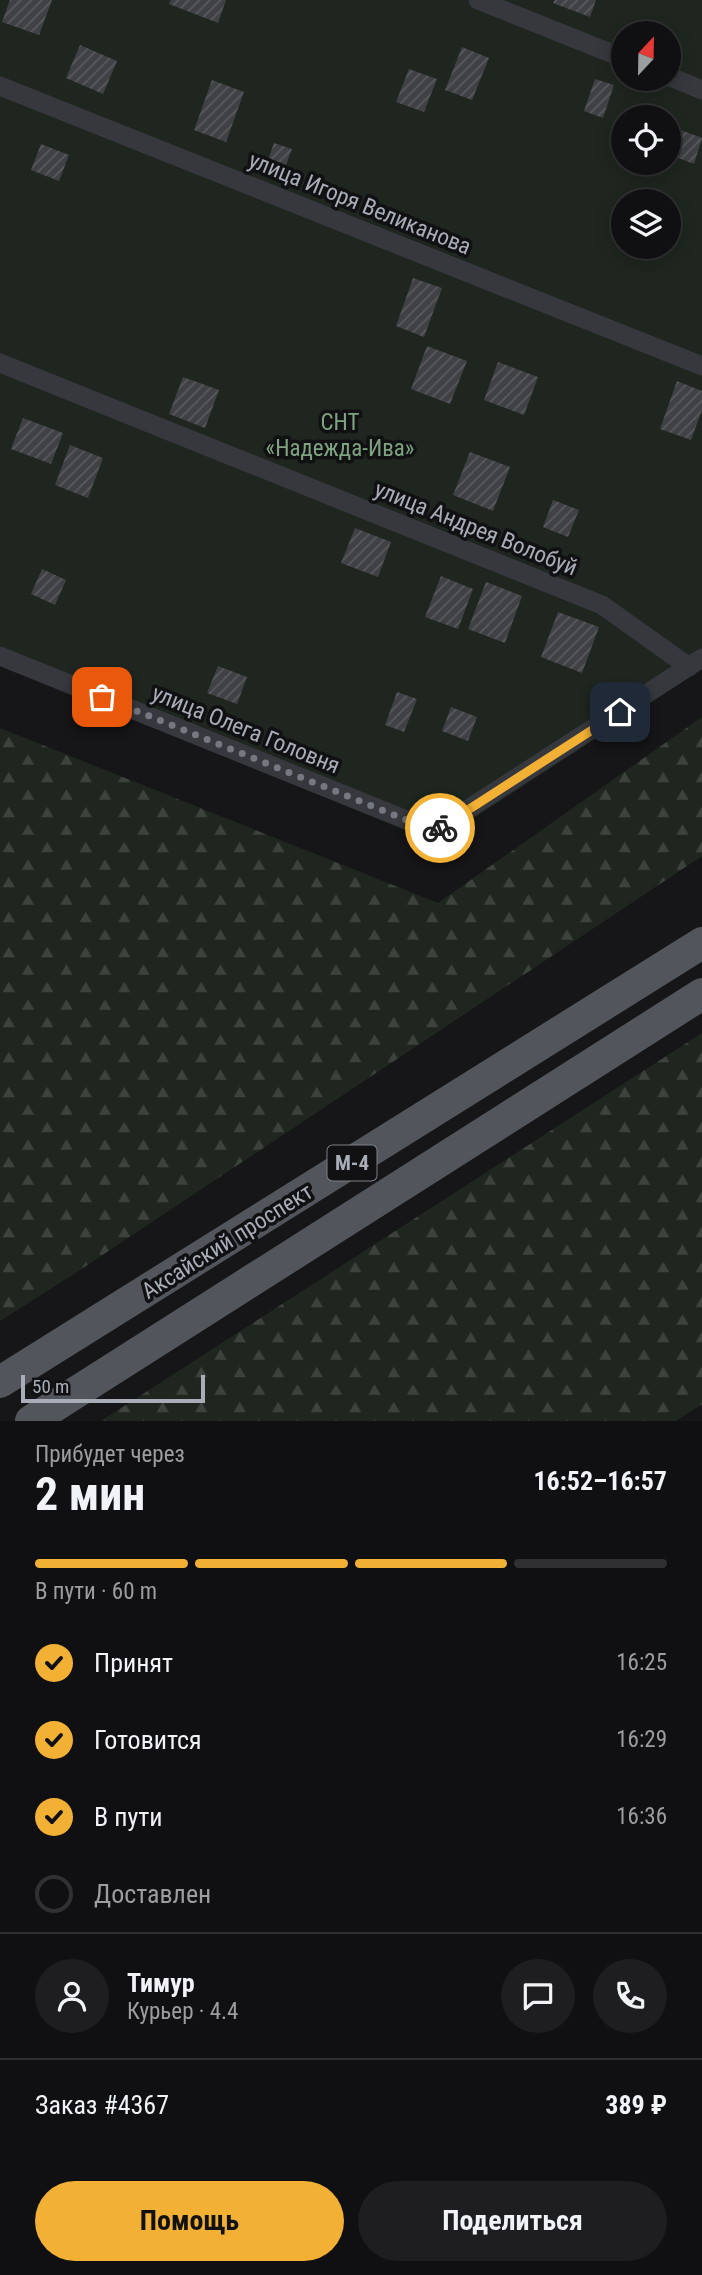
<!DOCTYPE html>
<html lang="ru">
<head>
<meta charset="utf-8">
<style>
  body { margin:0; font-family:"Roboto Condensed",sans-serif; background:#1e1e20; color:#f1f3f6; height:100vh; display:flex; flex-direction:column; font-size:26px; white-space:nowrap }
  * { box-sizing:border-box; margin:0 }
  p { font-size:23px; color:#9c9d9f }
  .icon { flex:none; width:38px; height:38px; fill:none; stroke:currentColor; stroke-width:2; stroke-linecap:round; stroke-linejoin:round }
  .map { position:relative; height:1421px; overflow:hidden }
  .side { display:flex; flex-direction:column; background:#101012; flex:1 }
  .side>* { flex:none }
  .needle { width:46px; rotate:22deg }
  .controls { position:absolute; left:611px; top:21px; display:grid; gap:14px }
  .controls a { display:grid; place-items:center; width:70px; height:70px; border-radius:50%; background:#101012; box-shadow:0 4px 18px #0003,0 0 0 2px #303032; font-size:35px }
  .scale { position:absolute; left:21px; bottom:18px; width:184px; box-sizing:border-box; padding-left:7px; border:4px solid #a8adb8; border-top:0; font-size:19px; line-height:24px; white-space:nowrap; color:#a8adb8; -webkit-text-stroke:5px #111113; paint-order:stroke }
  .pin { position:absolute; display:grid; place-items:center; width:60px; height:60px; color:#fff; margin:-30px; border-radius:14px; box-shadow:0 4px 10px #0006 }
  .courier { position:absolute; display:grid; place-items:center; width:70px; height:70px; margin:-35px; border:5px solid #f2b134; border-radius:50%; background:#fff; color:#222; box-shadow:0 2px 9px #0007 }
  .overview em { font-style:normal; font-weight:700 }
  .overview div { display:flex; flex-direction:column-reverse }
  .overview { display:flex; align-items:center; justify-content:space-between; height:119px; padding:0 35px }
  h1 { font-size:46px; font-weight:700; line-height:52px }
  .bar { display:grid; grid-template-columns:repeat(4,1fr); gap:10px 7px; align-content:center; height:84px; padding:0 35px }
  .bar i { height:9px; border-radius:5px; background:#303032 }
  .bar .active { background:#f2b134 }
  .bar p { grid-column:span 4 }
  .line { display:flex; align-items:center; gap:18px; padding:0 35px; border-top:2px solid #303032 }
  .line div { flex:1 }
  .round { display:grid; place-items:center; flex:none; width:74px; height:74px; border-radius:37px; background:#1e1e20 }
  ol { padding:0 35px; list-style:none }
  li { display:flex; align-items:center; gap:21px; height:77px }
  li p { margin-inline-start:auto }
  li .icon { padding:7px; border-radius:50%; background:#f2b134; color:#111; stroke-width:4 }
  li:last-child { color:#9c9d9f }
  li i { width:38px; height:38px; border:4px solid #303032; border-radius:50% }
  .primary-button { display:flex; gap:14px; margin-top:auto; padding:14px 35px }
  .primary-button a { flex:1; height:80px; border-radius:42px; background:#f2b134; color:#111; font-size:28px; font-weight:700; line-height:80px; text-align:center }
  .primary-button a+a { background:#1e1e20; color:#f1f3f6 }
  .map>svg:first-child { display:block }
</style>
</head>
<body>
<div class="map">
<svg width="702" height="1421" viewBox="0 0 702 1421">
  <defs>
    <pattern id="forest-firs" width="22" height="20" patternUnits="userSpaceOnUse" patternTransform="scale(1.75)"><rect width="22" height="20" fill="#1e261f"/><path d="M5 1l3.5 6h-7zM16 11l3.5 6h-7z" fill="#3c433d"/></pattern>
    <pattern id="building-hatch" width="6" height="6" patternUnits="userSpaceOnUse" patternTransform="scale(1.75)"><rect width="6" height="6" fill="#404145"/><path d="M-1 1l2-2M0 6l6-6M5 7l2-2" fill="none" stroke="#595a5e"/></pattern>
  </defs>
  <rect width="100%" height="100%" fill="#161618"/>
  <!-- green -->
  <path fill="#1e261f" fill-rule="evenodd" d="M0,0H702V669L436,843L0,664ZM623,33H668V79H623ZM623,117H668V163H623ZM623,201H668V247H623Z"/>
  <!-- forest -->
  <path fill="url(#forest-firs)" d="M702,717V856L71,1276L0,1321V728L438,903Z
    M702,1033V1404L676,1421H101Z"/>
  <!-- building -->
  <path fill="url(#building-hatch)" d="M10,0H52L39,35L2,22Z
    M171,0H226L218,23L169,4Z
    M555,0H596L590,17L553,3Z
    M80,45L117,61L103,94L66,78Z
    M462,47L489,58L472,100L445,90Z
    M409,69L437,79L424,112L396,102Z
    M595,79L614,85L603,118L584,111Z
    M212,80L244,92L226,142L194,130Z
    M673,127L702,138L694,164L668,154V139Z
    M274,143L292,149L281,178L264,171Z
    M41,144L69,155L59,181L31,170Z
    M413,278L442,288L424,337L396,326Z
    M427,346L467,361L450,404L411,389Z
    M498,362L538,377L524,415L484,400Z
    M183,377L219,390L205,428L169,414Z
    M677,381L702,391V410L691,440L660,429Z
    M23,418L63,433L51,464L11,449Z
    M70,445L103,458L88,498L55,485Z
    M470,452L510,467L493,511L453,495Z
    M553,500L579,510L568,537L543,527Z
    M355,528L391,542L378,577L341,563Z
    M42,569L66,580L55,605L31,594Z
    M441,576L473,589L458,629L425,617Z
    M486,582L522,596L505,643L468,629Z
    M558,612L599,627L582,673L541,657Z
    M218,666L247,677L237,704L207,693Z
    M397,692L417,699L404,732L385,725Z
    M451,707L477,717L468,741L442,731Z"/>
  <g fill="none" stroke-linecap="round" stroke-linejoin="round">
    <!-- minor -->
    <path stroke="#37383d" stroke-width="19" d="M478,0L623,58
      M668,76L702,90
      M0,86L702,366
      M0,363L602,605L689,667
      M0,656L434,831L702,658"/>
    <!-- primary -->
    <path stroke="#53555c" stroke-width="32" d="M0,1382L702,943
      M31,1421L702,994"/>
  </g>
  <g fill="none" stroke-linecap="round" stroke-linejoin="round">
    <!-- done -->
    <path stroke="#757880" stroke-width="7" stroke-dasharray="0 12.6" d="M102,697L434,831L440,828"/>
    <!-- route -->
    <path stroke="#f2b134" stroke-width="9" d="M440,828L620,712"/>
  </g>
  <g text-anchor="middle" stroke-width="7" stroke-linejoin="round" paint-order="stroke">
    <!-- shield labels -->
    <rect fill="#111113" stroke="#7b7e86" stroke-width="2" x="327.5" y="1145.5" width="49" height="35" rx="5"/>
    <g font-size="21" font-weight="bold" fill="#a8adb8">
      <text x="352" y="1170">М-4</text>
    </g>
    <!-- street labels -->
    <g font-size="23" fill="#a8adb8" stroke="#111113">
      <text transform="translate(360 203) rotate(22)" y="8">улица Игоря Великанова</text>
      <text transform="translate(476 528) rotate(22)" y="8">улица Андрея Волобуй</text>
      <text transform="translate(246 729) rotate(22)" y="8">улица Олега Головня</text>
      <text transform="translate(227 1241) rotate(-32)" y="8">Аксайский проспект</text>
    </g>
    <!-- park labels -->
    <g font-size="23" fill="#7fa381" stroke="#111113">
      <text x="340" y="430">СНТ<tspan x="340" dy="26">«Надежда-Ива»</tspan></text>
    </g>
  </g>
</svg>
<div class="controls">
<a><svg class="needle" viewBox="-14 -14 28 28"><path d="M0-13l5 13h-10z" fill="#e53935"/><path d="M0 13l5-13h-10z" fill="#9c9d9f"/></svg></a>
<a><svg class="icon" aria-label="locate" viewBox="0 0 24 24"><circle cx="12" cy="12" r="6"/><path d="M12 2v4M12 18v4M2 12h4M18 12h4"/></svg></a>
<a><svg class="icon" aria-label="layers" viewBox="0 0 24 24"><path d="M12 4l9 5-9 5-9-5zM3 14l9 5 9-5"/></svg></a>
</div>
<div class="scale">50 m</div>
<div class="pin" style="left:102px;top:697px;background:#ea580c"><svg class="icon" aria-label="bag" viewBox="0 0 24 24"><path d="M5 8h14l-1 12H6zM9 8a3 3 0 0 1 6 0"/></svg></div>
<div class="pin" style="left:620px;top:712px;background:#1f2937"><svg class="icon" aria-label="home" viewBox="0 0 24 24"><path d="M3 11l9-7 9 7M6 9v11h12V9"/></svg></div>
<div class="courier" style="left:440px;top:828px"><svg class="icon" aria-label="bike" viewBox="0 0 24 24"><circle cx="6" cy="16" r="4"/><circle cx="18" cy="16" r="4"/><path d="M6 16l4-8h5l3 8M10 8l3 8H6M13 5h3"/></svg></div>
</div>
<section class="side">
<div class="overview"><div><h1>2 мин</h1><p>Прибудет через</p></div><em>16:52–16:57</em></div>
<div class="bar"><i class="active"></i><i class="active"></i><i class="active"></i><i></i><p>В пути · 60 m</p></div>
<ol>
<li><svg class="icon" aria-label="check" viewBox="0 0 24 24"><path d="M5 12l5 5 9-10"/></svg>Принят<p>16:25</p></li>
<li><svg class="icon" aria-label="check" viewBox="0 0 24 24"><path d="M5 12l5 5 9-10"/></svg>Готовится<p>16:29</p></li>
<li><svg class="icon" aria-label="check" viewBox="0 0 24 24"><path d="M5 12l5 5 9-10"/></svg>В пути<p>16:36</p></li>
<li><i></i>Доставлен</li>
</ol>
<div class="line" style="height:126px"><a class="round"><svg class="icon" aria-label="person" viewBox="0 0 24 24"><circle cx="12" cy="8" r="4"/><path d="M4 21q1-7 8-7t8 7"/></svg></a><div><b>Тимур</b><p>Курьер · 4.4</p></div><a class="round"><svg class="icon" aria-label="chat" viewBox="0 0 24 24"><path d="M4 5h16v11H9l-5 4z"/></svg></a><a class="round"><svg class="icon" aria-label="phone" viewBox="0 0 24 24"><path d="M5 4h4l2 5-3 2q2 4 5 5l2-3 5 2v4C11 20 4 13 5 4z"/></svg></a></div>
<div class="line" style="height:91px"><div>Заказ #4367</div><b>389 ₽</b></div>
<div class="primary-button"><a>Помощь</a><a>Поделиться</a></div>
</section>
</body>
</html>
